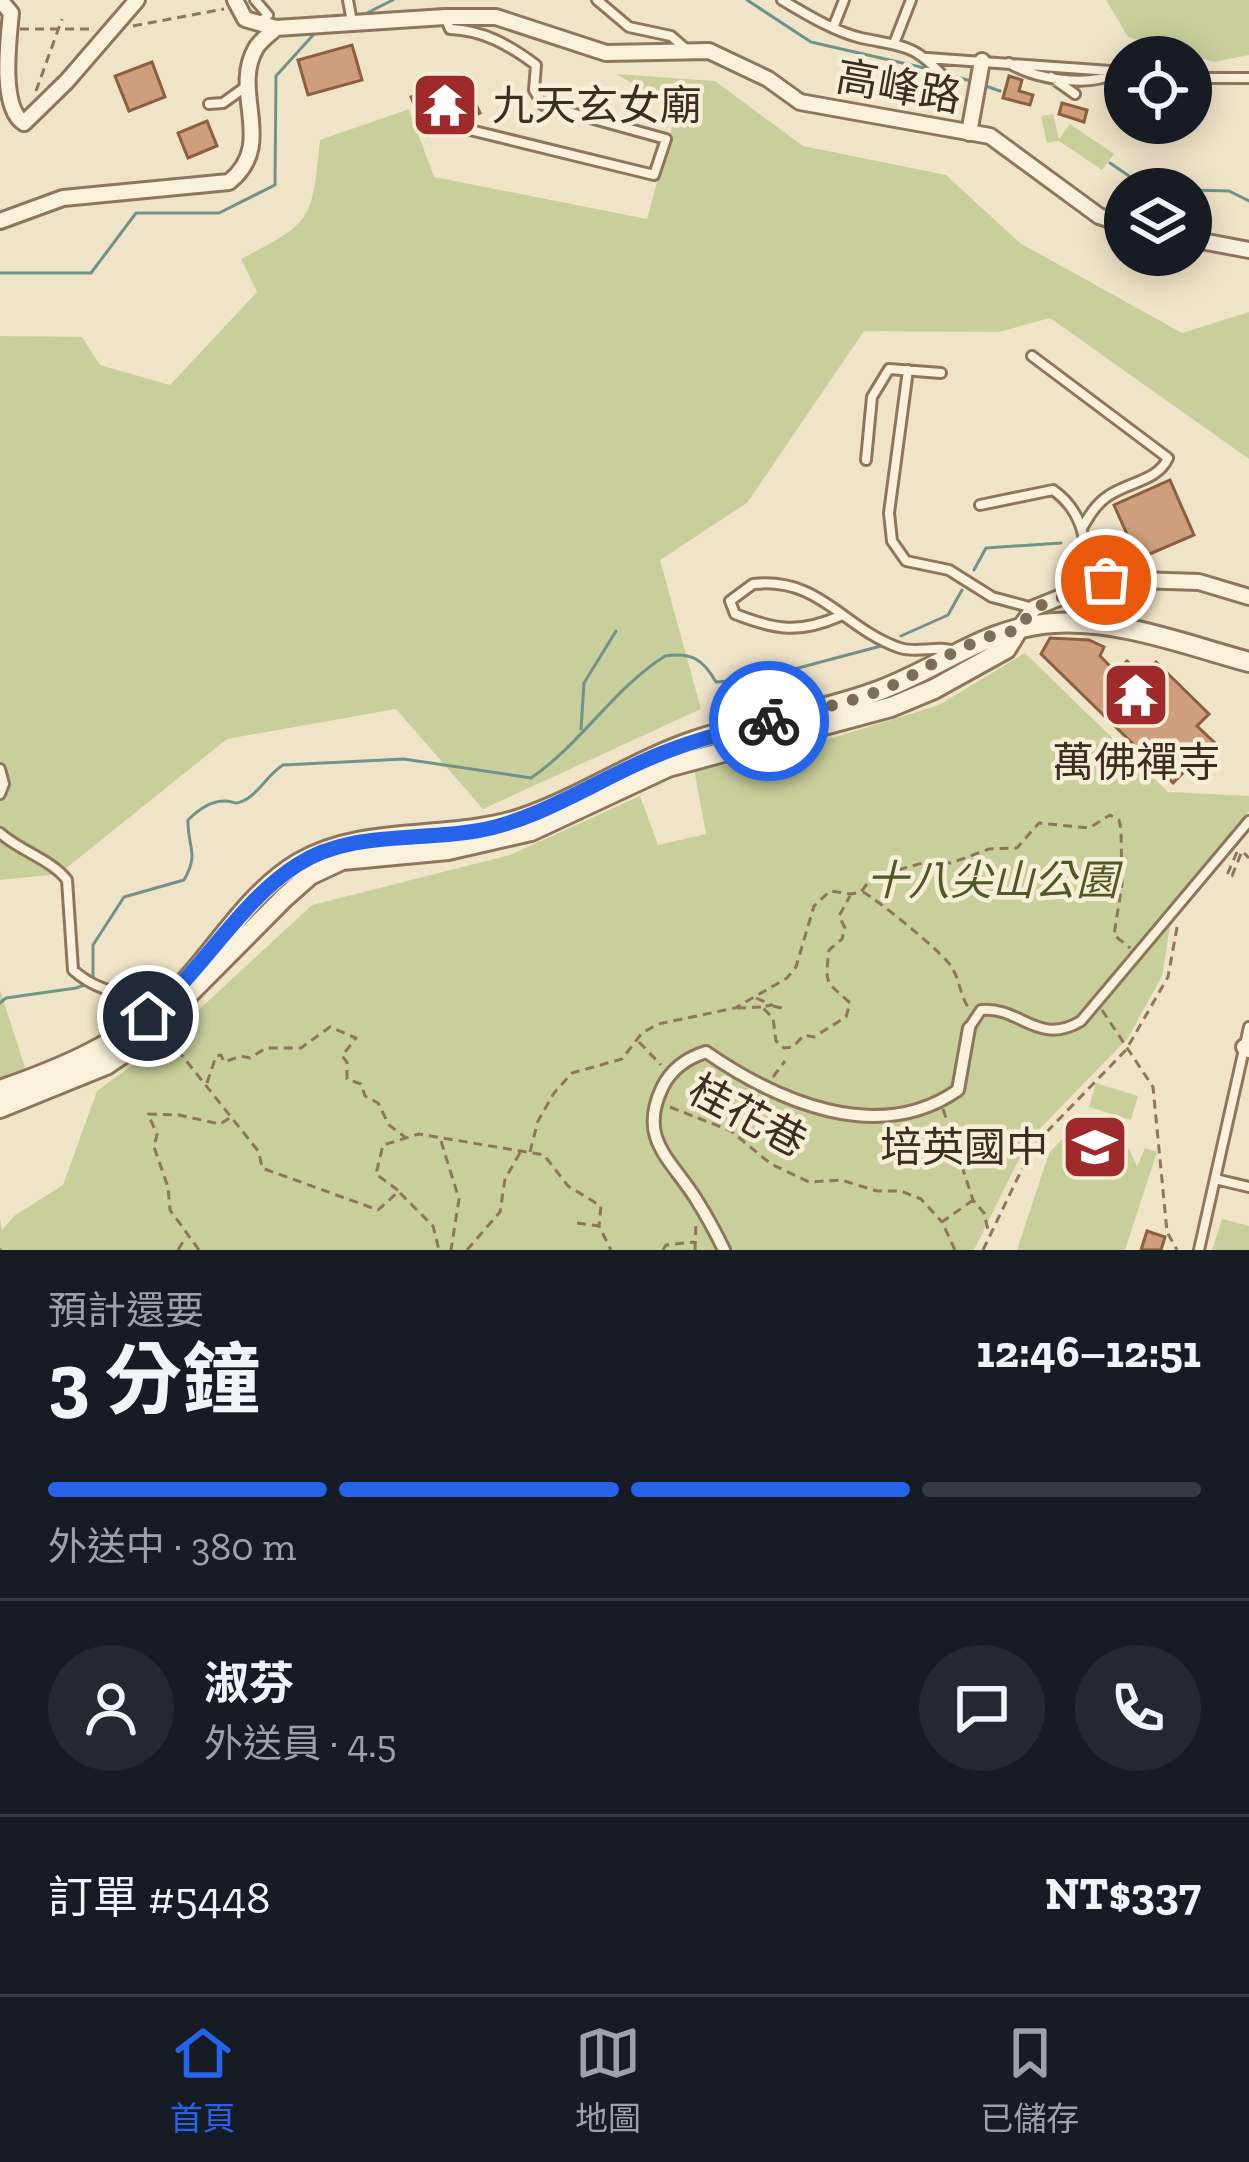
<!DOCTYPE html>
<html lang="zh-TW">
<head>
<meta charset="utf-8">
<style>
  body { margin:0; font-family:"Zilla Slab","Noto Sans TC",serif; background:#242831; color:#f1f3f6; height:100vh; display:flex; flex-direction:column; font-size:45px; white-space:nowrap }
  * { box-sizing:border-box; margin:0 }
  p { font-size:39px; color:#9ea1a6 }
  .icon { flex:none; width:66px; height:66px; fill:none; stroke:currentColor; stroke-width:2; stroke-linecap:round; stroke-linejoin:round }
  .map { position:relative; height:1250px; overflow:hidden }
  .side { display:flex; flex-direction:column; background:#171b24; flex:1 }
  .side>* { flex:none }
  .buttons { position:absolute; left:1104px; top:36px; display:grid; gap:24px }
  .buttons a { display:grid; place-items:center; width:108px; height:108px; border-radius:50%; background:#171b24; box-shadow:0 6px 30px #0003; font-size:60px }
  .pin { position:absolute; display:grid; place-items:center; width:102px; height:102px; color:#fff; margin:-51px; border:6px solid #fff; border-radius:50%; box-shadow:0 3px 12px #0007 }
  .courier { position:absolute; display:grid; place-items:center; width:120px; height:120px; margin:-60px; border:9px solid #2563eb; border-radius:50%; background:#fff; color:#222; box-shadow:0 3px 15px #0007 }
  .headline em { font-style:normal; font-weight:700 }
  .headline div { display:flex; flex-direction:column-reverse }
  .headline { display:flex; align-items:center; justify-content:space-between; height:204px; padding:0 48px }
  h1 { font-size:78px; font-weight:700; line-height:90px }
  .bar { display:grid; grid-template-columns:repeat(4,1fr); gap:18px 12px; align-content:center; height:144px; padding:0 48px }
  .bar i { height:15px; border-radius:9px; background:#363941 }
  .bar .current { background:#2563eb }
  .bar p { grid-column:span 4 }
  .line { display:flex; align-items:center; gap:30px; padding:0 48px; border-top:3px solid #363941 }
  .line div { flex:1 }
  .round { display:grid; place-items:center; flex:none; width:126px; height:126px; border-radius:63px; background:#242831 }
  .tabs { display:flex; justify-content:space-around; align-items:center; height:168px; border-top:3px solid #363941; background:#171b24; font-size:33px; color:#9ea1a6 }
  .tabs a { display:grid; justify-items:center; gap:6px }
  .tabs .current { color:#2563eb }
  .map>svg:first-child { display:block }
</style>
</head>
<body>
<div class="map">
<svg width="1249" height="1250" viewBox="0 0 1249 1250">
  <rect width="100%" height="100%" fill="#f0e4c8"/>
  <!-- green -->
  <path fill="#c9cf9b" d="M1106,0H1249V55L1214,62L1128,37Z
    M616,74L715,81L803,146L946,175L1020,243L1182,333L1249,312V459L1050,318L999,332L864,331L747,503L660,560L701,709L483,809L396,709L227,739L59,874L0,880V336L82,337L100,365L170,385L257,292L241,259C313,222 312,220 320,140L409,109L434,177L647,219L677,109Z
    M1053,114L1059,139L1070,124L1114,154L1102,170L1059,141L1047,143L1041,116Z
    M1025,653L1168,792L1249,796V811L1174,901L1162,976L1128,1038L1028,1141L974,1250H0V1219L2,1230L14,1216L63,1185L97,1091L165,1041L312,905L510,855L640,796L658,845L706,834L694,769L762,760L939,705Z
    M0,990L28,1077L0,1086Z
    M1096,1083L1138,1096L1131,1120L1089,1107Z
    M1089,1131C1118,1132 1128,1141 1137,1167L1145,1148L1157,1152L1125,1250H1017L1049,1153L1064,1137Z
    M1222,1219L1249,1226V1250H1212Z"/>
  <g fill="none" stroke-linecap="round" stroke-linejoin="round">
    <!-- stream -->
    <path stroke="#6f938a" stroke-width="3" d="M747,0L811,42L933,70
      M361,16L393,0
      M943,73L974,82
      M983,85L1000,91
      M1110,163L1132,178L1181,189
      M1191,190L1229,191L1249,201
      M0,273H91L136,213H219L275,185L276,76L314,34
      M974,570L986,548L1061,543
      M901,636L948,615L962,590
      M581,729L584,683L616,631
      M0,1003L6,998L76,988L93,982V945L124,897L184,880C200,852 187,847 188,820C198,810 210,801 224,801C237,801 232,806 245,800C257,795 268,774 283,765L404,759L531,778C581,744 613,689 665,656C691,652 703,659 716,682L757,679L881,646"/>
  </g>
  <!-- building -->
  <path fill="#cf9f7d" stroke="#8d5f41" stroke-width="3" d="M352,45L362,80L308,95L298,60Z
    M152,62L165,97L129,111L115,76Z
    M462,74L480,113L428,136L411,97Z
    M1009,76L1022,80L1019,91L1033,95L1030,105L1003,98Z
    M1062,103L1087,110L1084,122L1059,114Z
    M207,121L217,146L188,158L178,133Z
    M1170,480L1194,535L1138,559L1114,505Z
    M1050,638L1089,640L1104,647L1100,656L1116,672L1127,661L1142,675L1156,662L1209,714L1197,726L1214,742L1173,783L1041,654Z
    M1147,1231L1165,1237L1161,1250H1141Z"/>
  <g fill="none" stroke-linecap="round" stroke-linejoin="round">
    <!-- service casing -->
    <g stroke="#8d765c" stroke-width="14">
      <path id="service" d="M255,0L268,15L258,24
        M348,0L352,22
        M597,0L629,27L671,36L686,49
        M782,0C806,14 833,31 861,38C904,47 913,43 945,78
        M445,17L450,29C483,30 509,45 536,65L534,90L543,105L666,139L654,175L462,128
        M833,28L844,0
        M895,41L911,0
        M927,58L1125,72
        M1009,63C1035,79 1088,88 1115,73
        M1051,77L1075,94
        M1191,78H1249
        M209,104L223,103L248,85
        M1032,356L1168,458C1158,481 1128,482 1108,496C1096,504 1089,516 1082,528
        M908,370L889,513L892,541L906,561L949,570L992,597L1033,608
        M866,460L872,397L889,369L941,373
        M980,505L1053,490C1086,513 1085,545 1091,583
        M1106,581L1111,624
        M840,616C799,634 776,630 735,614L730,601L753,584C821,577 842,628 900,648C918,654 939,644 957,652
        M0,769L4,784L0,794
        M0,833C20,851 52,860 67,880L73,970C102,996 136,998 172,989
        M969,1028L981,1010C1020,1006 1038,1047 1081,1021L1249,821
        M1215,1179L1249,1187
        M1199,1250L1249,1027"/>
    </g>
    <!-- pedestrian casing -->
    <g stroke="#8d765c" stroke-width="16">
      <path id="pedestrian" d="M724,1250C716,1233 706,1215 696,1199C670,1158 638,1139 662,1088C671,1069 687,1058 706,1052C777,1101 878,1146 958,1090L969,1028"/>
    </g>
    <!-- minor casing -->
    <g stroke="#8d765c" stroke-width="20">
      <path id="minor" d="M0,0L11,13C8,43 0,108 24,123L67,81L137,0
        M235,0L245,19L276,28L445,17H496L606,53L709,51L768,79L800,102L990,136L1099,216L1125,225
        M969,133L982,61
        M0,221L63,198L229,182C277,144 230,92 256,48C260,41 270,34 276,28
        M1191,239L1249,250
        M1017,631L1034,608L1106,579L1199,582L1249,597
        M1244,1047L1249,1050"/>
    </g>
    <!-- tertiary casing -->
    <g stroke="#8d765c" stroke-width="24">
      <path id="tertiary" d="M0,1090C61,1069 118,1045 167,1001C212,959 245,895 299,863C364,825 449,842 520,819C580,799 634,761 694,741C754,720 819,713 878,691C941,668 986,627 1054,623C1120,619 1186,645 1249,662
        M0,1108L106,1065L143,1040L284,898L310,875L342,860L448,850L531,831L668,767L891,707L934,689L1006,649L1017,631"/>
    </g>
    <!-- path -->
    <path stroke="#8d765c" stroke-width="3" stroke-dasharray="9 6" stroke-linecap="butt" d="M133,26L224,9
      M20,29H94
      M950,84L963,101
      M36,91L62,19
      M1237,852L1227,875L1232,876L1242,851L1249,858
      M863,892C879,901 941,951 951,966C960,979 960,997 970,1010
      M756,998L772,1005L762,1007L773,1018L776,1041L784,1048L793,1047L804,1035L814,1037L846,1017L850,1003C825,980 825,986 829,950L842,939L845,928L839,916L850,896
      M773,1006L786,1009
      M737,1008L764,1007
      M1102,1010L1153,1087L1167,1232L1177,1250
      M168,1038L259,1152L262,1168L378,1210L399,1191L376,1174L383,1145L419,1134L544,1155L568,1186L601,1206L599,1226
      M639,1042L661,1065
      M773,1077L785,1061
      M207,1083L216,1056L221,1055L224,1062L241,1056L250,1058L266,1048H301L330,1027L356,1038L342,1056L347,1062V1079L361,1084L365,1096L378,1103L389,1125L405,1137
      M670,1107L731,1131L771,1164L809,1182L841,1180L877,1191H901L921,1199L942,1222
      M943,1109L973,1200L984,1213L989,1234
      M441,1141L459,1199L451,1250
      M530,1152L538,1121L554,1093L572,1073L622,1059L642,1033L658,1024L735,1008L787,978L796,967L814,906L830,891L851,894L861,892L872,877L930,861L951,863L989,849L1017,848L1039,823L1089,828L1110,815L1119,820L1121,829L1122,884L1114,935L1130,948
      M400,1193L433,1226L439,1250
      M577,1223L599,1226L611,1250
      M0,1249L1,1250
      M178,1250L186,1237
      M199,1250L170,1210L168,1187L154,1147L157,1134L148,1114L179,1115L220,1124L231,1117
      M467,1250L500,1212L505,1179L521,1151
      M663,1250L666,1245L694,1242
      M695,1250L696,1222
      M955,1250L942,1222L973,1200
      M983,1250L1033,1146L1126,1050L1168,977L1178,922"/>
    <!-- service -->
    <use href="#service" stroke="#faf1dc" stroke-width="8"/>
    <!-- pedestrian -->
    <use href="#pedestrian" stroke="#faf1dc" stroke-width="10"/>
    <!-- minor -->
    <use href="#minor" stroke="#faf1dc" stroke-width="14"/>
    <!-- tertiary -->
    <use href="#tertiary" stroke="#faf1dc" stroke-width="18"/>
  </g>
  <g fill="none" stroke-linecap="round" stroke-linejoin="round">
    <!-- done -->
    <path stroke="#7c6e5b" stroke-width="12" stroke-dasharray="0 21.6" d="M769,721C805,712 844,704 879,691C921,675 975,632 1017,631L1034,608L1106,580"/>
    <!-- route -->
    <path stroke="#2563eb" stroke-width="15" d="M148,1016C202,972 240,901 297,865C349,831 417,841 476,831C536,821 591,784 646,760C686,742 727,732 769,721"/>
  </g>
  <!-- icons -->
  <defs>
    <g id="temple-square" transform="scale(3.45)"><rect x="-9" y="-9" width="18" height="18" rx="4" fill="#9e2a2b" stroke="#f7eed8"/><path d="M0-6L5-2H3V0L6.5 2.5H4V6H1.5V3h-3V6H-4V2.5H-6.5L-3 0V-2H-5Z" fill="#fff"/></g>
    <g id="school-square" transform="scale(3.45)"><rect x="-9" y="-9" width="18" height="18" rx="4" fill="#9e2a2b" stroke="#f7eed8"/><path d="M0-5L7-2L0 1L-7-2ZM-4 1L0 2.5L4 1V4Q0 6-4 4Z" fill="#fff"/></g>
  </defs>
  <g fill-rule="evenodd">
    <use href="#temple-square" x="445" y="105"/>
    <use href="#temple-square" x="1136" y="695"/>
    <use href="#school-square" x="1095" y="1147"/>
  </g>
  <g text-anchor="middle" stroke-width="9" stroke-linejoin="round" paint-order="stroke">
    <!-- street labels -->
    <g font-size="42" fill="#3d2e20" stroke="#f7eed8">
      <text transform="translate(899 86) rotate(10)" y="15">高峰路</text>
      <text transform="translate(748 1115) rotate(28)" y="15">桂花巷</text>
    </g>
    <!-- poi labels -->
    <g font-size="42" fill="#3d2e20" stroke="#f7eed8" text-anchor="start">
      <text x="492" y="120">九天玄女廟</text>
      <text x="1136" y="777" text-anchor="middle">萬佛禪寺</text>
      <text x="1048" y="1162" text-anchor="end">培英國中</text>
    </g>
    <!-- park labels -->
    <g font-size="42" font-style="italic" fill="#4d5a26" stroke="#f7eed8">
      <text x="992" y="895">十八尖山公園</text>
    </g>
  </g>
</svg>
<div class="buttons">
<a><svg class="icon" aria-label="locate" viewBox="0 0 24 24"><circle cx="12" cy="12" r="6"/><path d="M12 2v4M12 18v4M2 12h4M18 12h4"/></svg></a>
<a><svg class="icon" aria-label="layers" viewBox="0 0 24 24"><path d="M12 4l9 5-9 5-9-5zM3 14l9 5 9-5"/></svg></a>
</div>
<div class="pin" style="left:1106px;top:580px;background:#ea580c"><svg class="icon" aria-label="bag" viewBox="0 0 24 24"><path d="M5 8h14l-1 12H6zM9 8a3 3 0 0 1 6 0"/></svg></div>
<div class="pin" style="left:148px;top:1016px;background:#1f2937"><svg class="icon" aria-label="home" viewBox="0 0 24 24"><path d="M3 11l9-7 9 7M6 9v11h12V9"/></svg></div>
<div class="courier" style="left:769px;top:721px"><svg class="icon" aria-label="bike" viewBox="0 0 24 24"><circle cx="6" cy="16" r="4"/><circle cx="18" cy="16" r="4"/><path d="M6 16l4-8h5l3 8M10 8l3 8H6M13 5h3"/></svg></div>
</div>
<section class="side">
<div class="headline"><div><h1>3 分鐘</h1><p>預計還要</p></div><em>12:46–12:51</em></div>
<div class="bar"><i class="current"></i><i class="current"></i><i class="current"></i><i></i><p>外送中 · 380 m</p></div>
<div class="line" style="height:216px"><a class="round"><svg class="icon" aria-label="person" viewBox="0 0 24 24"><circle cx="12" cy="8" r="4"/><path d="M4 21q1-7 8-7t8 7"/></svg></a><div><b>淑芬</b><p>外送員 · 4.5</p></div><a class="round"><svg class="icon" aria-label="chat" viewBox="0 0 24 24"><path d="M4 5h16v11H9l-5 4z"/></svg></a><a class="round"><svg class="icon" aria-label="phone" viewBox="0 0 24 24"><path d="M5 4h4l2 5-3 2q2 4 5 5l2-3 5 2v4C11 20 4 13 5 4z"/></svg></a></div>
<div class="line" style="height:156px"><div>訂單 #5448</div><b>NT$337</b></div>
</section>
<nav class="tabs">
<a class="current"><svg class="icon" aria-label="home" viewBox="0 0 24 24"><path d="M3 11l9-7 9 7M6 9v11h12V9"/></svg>首頁</a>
<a><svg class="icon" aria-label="map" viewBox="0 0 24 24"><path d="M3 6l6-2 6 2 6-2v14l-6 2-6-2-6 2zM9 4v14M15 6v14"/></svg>地圖</a>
<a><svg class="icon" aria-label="saved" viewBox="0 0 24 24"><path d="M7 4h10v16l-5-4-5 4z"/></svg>已儲存</a>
</nav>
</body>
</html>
